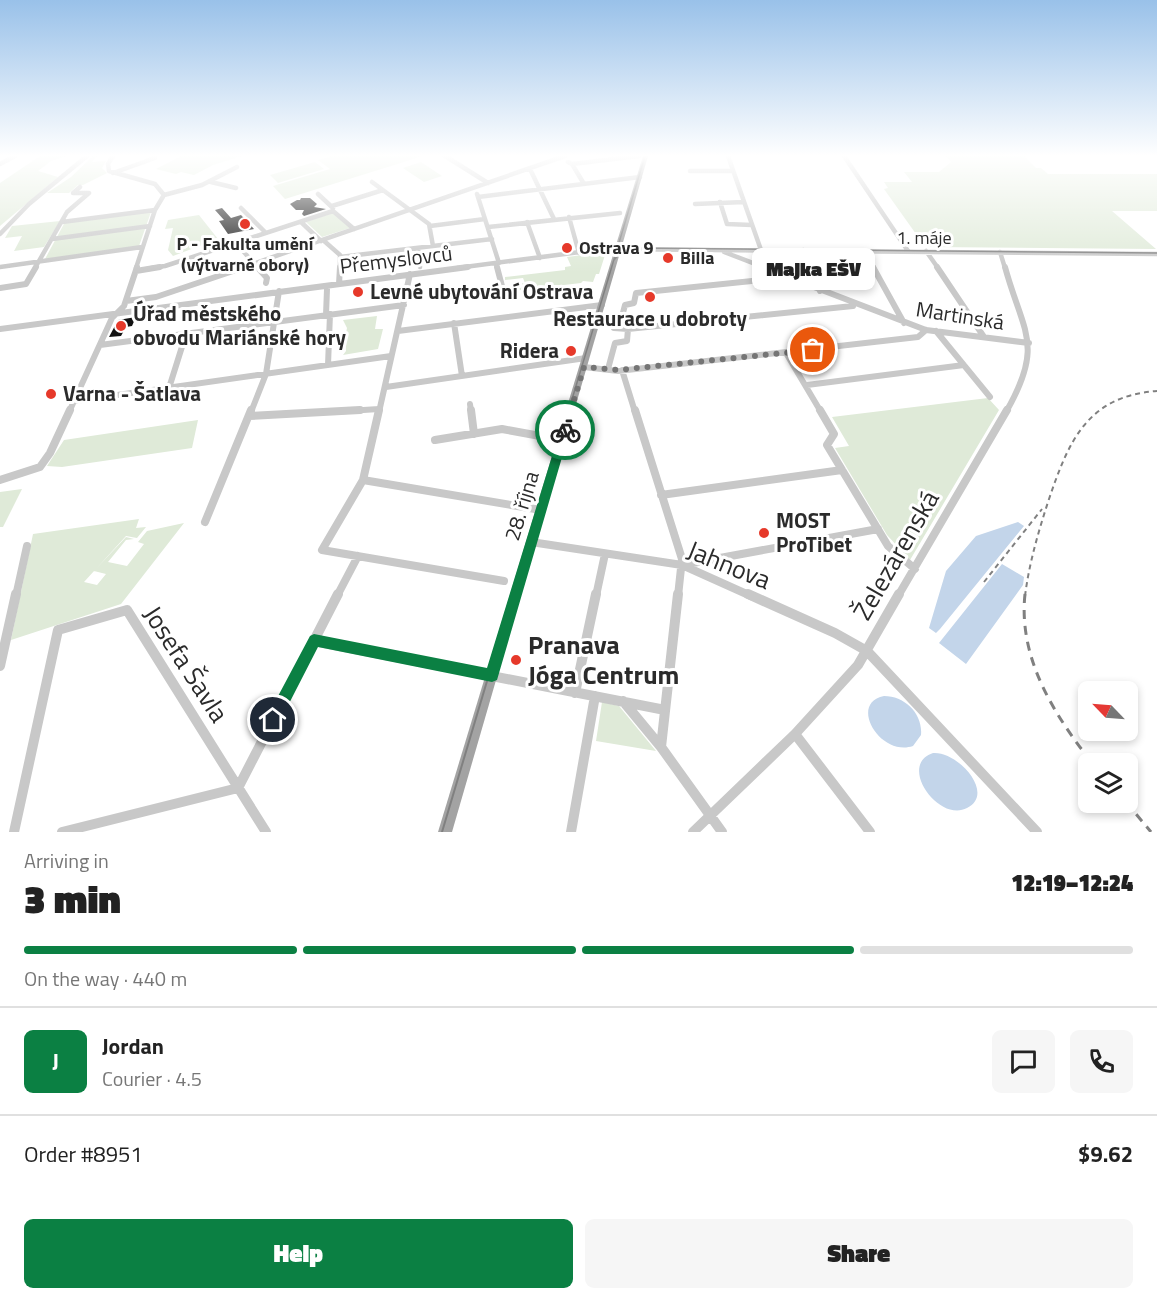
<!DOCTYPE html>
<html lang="en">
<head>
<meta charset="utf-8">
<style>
  body { margin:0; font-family:"Titillium Web",sans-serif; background:#f6f6f6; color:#222; height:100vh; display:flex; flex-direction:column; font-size:22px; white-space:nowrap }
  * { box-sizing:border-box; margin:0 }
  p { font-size:20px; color:#767676 }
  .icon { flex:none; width:33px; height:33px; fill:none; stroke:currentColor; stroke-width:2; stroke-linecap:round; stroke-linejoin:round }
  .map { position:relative; height:832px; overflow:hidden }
  .sheet { display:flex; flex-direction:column; background:#fff; flex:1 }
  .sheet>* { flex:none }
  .needle { width:39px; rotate:295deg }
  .tools { position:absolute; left:1078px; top:681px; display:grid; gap:12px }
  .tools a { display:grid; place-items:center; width:60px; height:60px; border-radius:9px; background:#fff; box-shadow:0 3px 9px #0003; font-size:30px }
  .pin { position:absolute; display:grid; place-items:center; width:51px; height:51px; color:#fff; margin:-26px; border:3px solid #fff; border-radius:50%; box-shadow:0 2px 6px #0007 }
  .courier { position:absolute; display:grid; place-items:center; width:60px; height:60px; margin:-30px; border:4px solid #0b8043; border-radius:50%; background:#fff; color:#222; box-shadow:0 2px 8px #0007 }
  .bubble { position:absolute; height:42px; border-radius:9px; background:#fff; box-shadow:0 3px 9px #0003; font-size:20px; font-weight:800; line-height:42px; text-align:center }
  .headline em { font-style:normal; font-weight:800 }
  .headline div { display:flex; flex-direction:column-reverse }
  .headline { display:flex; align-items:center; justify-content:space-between; height:102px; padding:0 24px }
  h1 { font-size:39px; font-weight:800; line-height:45px }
  .bar { display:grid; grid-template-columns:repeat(4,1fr); gap:9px 6px; align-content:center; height:72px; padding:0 24px }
  .bar i { height:8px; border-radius:4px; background:#e0e0e0 }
  .bar .on { background:#0b8043 }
  .bar p { grid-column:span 4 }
  .line { display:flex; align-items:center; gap:15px; padding:0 24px; border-top:2px solid #e0e0e0 }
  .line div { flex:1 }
  .round { display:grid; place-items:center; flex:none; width:63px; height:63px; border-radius:9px; background:#f6f6f6 }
  .cta { display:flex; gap:12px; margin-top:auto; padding:12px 24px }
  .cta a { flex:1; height:69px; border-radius:9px; background:#0b8043; color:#fff; font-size:24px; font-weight:800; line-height:69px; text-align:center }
  .cta a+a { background:#f6f6f6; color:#222 }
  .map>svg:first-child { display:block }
</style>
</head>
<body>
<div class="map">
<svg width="1157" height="832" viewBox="0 0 1157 832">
  <rect width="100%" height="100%" fill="#fff"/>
  <!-- green -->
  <path fill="#dfead8" d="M40,156H67L51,161L38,171L58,177L0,226V183Z
    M93,156H97L92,162L106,161L102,168L107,173L83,185H78L69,193H47L71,177Z
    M181,156H242L213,165L194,175L181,172L176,174L156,169Z
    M332,156H423L285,199L273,186L330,169L318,160Z
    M946,156H1024L1036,168H1041L1048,174H1157V211H1112L1156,249L930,247L922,235L916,234L884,189L888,188L884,182H912L904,172H939L951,162Z
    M315,162L324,169L278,183L270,175Z
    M421,162L442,176L424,182L403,168Z
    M151,212L139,246L45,259L65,222Z
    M333,213L350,228L322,237L306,222Z
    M199,215L218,239L173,256L168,250L173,228L165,229L168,220Z
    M60,221L44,247L14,251L22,236L5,238L12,226Z
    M598,253L605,255L599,274H596L593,282L583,281L581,283L513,291L511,285L525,283L523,278L505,280V277L565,270V267L571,266L567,257Z
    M377,316L375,329H383L378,349L343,355L346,351L345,338L347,328L343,320Z
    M988,398L999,410L910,560L887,535L835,448L849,446L832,417Z
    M198,420L192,448L62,467L47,466L64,440Z
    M22,489L3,527H0V492Z
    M139,519L136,528L146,527L137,538L126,536L84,582L97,585L106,574L94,571L126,537L134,539L126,540L108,562L127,566L144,544L138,542L147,531L184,523L121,604L11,640L33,534Z
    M602,702L619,706L656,751L596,741Z"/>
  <!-- water -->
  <path fill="#c3d5ea" d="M1018,522L1024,526L940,629L936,633L929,628L946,571L976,536Z
    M1002,564L1024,577L1023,585L966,664L939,643Z
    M884,696C905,696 923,714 921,735L913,746C880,757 848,703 884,696Z
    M933,753C958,751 996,794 967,808C939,823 897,765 933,753Z"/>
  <!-- building -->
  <path fill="#121212" d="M301,198H310L317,204L314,207L326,209L304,216L302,214L304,210H296L290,204L297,200H300Z
    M222,208L231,218L241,215L254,229L228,234L219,221L224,220L215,210Z
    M136,317L132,326L126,327L121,336L109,337L118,320Z"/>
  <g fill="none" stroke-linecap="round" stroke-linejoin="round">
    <!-- minor-far3 -->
    <path stroke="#c8c8c8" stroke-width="4.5" d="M113,156L108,164L109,171L155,184L164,195
      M445,156L488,183
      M728,156L761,250
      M844,156L908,251
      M568,162L572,164L584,184
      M0,164L15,156
      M572,164L639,156
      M530,169L554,219
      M690,171H733
      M113,173L155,158
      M211,182L236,188
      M372,182L429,224L433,246
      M318,194L333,208
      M477,194L499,263
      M164,195L202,185L237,167
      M478,197L640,177
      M720,202L727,224L752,225
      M695,204L744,202
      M332,206L383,190
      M241,208L266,233
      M333,211L354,229
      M569,217L579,253
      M62,222L155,210
      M301,222L321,241
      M527,222L540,258
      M430,226L485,219
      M488,227L620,213
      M0,234L29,204L87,156
      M52,239L150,226
      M323,240L340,255V268
      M236,243L258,268
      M418,248L420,267
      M803,250L811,268
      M864,251L874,268
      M926,251L938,268
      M724,252L766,268
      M1000,252L1005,268
      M340,257L492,239
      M496,263L497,268
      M0,267L142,247
      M35,268L67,212L89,193H73L80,187
      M136,268L155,210L164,195
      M151,268L165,266L333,211
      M241,268L565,156
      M457,268L603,249L1157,254"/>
    <!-- minor-far2 -->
    <path stroke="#c8c8c8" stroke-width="6" d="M257,267L267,278L266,283
      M497,267L503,290
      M762,267L926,330L1029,343
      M810,267L820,291
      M873,267L904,323
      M937,267L984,337
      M1005,267C1023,333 1045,344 1006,412
      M136,271L160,267
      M339,284L340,267
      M0,288L26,284L36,267
      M126,301L156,297L245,267
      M326,315L327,289
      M454,323L462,376
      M614,328L628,329L853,306
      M619,328L625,305L634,303L636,293L782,278
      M0,329L468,267
      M398,331L602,305
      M936,331L990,397
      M100,345L404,305
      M786,353L821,412
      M328,365L330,314
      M584,367L618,371L918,337L926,330
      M608,369L615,343L627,341L628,329
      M622,370L635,412
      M807,385L964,365
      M386,387L586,358
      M169,388L186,334
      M75,401L391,356
      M470,404L471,412
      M69,412L112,318L124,306L137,267
      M251,412L266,374L279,291
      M332,412L379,409
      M379,412L410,274"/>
    <!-- minor-far1 -->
    <path stroke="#c8c8c8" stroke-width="8" d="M379,410L363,480L322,550L504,581
      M471,410L474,434
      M635,410L682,559L678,596
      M820,410L834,434L827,445L888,546L915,569
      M249,416L360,410
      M435,440L502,429L562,440
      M0,480L40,467L50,453L70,410
      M363,480L541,510
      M661,495L842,470
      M205,522L251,410
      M531,542L682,565L751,596
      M682,565L878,529
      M16,596L27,546
      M337,596L358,556
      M596,596L605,554
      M898,596L1007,410"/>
    <!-- minor -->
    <path stroke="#c8c8c8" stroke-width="10" d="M748,594L835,633L867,651L1037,832
      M314,641L665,710
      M0,666L16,594
      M575,693L596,594
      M623,701L661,747L722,832
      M795,734L870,832
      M661,747L678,594
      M14,832L58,630L127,610L266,832
      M62,832L238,788L338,594
      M571,832L595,696
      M693,832L795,734L858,665L899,594"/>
    <!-- major -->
    <path fill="#a3a3a3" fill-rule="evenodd" d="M643,156H648L452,832H438Z"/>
    <!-- tram-far1 -->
    <path stroke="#808080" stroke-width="1.5" d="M614,260L622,251L635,248L1157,253
      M513,596L645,156"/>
    <!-- tram -->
    <path stroke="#808080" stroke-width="2" d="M442,832L513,594"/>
    <!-- rail-far1 -->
    <path stroke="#808080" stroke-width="2" stroke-dasharray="5 4" stroke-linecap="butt" d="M984,582L1042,509
      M1025,596C1029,564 1038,533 1048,502C1068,443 1086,396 1157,391"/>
    <!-- rail -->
    <path stroke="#808080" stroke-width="3" stroke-dasharray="9 7" stroke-linecap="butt" d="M1025,594C1018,659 1055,716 1093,764
      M1126,802L1151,832"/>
  </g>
  <!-- sky -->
  <linearGradient id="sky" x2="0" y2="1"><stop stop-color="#99c1e9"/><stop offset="0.57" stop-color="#fff"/><stop offset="1" stop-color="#fff" stop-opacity="0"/></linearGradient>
  <rect width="1157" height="273" fill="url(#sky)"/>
  <!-- route -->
  <path fill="#0b8043" d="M565,426L570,430L497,680L492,682L318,647L278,725L273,727L268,725L266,720L268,715L310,636L314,634L487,668L560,430Z"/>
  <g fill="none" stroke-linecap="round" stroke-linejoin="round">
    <!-- done -->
    <path stroke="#757575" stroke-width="6" stroke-dasharray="0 10.8" d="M565,430L584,367L618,370L813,350"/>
  </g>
  <!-- markers -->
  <g fill="#e6392a" stroke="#fff" stroke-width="2">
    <circle cx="245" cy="224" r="6"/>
    <circle cx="567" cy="248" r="6"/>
    <circle cx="668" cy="258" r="6"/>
    <circle cx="358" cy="292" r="6"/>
    <circle cx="650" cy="297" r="6"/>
    <circle cx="121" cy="326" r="6"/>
    <circle cx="571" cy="351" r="6"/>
    <circle cx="51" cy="394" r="6"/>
    <circle cx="764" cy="533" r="6"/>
    <circle cx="516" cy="660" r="6"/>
  </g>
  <g text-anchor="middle" stroke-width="6" stroke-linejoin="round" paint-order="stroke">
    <!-- far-street labels -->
    <g font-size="18" fill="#2b2b2b" stroke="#fff">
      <text x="924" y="244">1. máje</text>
    </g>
    <!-- far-poi labels -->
    <g font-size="18" font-weight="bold" fill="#2b2b2b" stroke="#fff" text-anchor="start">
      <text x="245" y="250" text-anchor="middle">P - Fakulta umění<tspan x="245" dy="21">(výtvarné obory)</tspan></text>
      <text x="579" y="254">Ostrava 9</text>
      <text x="680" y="264">Billa</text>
    </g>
    <!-- street labels -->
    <g font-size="21" fill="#2b2b2b" stroke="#fff">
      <text transform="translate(396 260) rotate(-7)" y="7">Přemyslovců</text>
      <text transform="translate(960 316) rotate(9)" y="7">Martinská</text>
      <text transform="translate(522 506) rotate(-73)" y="7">28. října</text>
    </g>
    <!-- poi labels -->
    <g font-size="21" font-weight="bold" fill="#2b2b2b" stroke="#fff" text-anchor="start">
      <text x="370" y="299">Levné ubytování Ostrava</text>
      <text x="133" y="321">Úřad městského<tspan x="133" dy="24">obvodu Mariánské hory</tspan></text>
      <text x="650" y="326" text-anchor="middle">Restaurace u dobroty</text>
      <text x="559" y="358" text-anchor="end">Ridera</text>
      <text x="63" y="401">Varna - Šatlava</text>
      <text x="776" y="528">MOST<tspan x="776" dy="24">ProTibet</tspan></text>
    </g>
    <!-- near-street labels -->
    <g font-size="26" fill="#2b2b2b" stroke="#fff">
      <text transform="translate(896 555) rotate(-60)" y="9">Železárenská</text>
      <text transform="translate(729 565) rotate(22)" y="9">Jahnova</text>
      <text transform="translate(186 664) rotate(57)" y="9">Josefa Šavla</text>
    </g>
    <!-- near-poi labels -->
    <g font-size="26" font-weight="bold" fill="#2b2b2b" stroke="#fff" text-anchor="start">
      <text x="528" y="654">Pranava<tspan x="528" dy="30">Jóga Centrum</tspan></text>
    </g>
  </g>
</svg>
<div class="tools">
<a><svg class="needle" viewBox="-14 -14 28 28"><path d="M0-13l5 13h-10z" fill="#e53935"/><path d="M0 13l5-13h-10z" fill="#767676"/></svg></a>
<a><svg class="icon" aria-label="layers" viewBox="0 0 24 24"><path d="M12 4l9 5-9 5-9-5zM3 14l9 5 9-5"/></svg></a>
</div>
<div class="pin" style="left:813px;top:350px;background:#ea580c"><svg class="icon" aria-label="bag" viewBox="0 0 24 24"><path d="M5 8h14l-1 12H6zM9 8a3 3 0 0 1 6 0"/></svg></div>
<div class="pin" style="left:273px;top:720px;background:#1f2937"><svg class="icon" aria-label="home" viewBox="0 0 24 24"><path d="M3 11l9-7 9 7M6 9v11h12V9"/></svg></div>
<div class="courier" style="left:565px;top:430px"><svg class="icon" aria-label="bike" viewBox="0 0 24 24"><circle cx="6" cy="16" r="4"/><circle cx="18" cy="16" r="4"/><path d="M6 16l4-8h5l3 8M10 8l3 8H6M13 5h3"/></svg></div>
<div class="bubble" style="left:752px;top:248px;width:123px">Majka EŠV</div>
</div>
<section class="sheet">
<div class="headline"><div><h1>3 min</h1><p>Arriving in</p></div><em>12:19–12:24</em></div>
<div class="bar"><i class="on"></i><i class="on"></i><i class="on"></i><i></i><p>On the way · 440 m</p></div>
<div class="line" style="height:108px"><b class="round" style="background:#0b8043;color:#fff">J</b><div><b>Jordan</b><p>Courier · 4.5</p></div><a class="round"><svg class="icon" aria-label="chat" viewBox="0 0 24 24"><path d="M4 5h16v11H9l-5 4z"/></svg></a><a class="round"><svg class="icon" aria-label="phone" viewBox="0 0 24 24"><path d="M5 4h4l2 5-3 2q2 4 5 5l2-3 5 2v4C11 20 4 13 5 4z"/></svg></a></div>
<div class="line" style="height:78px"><div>Order #8951</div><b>$9.62</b></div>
<div class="cta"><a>Help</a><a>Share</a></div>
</section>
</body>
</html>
